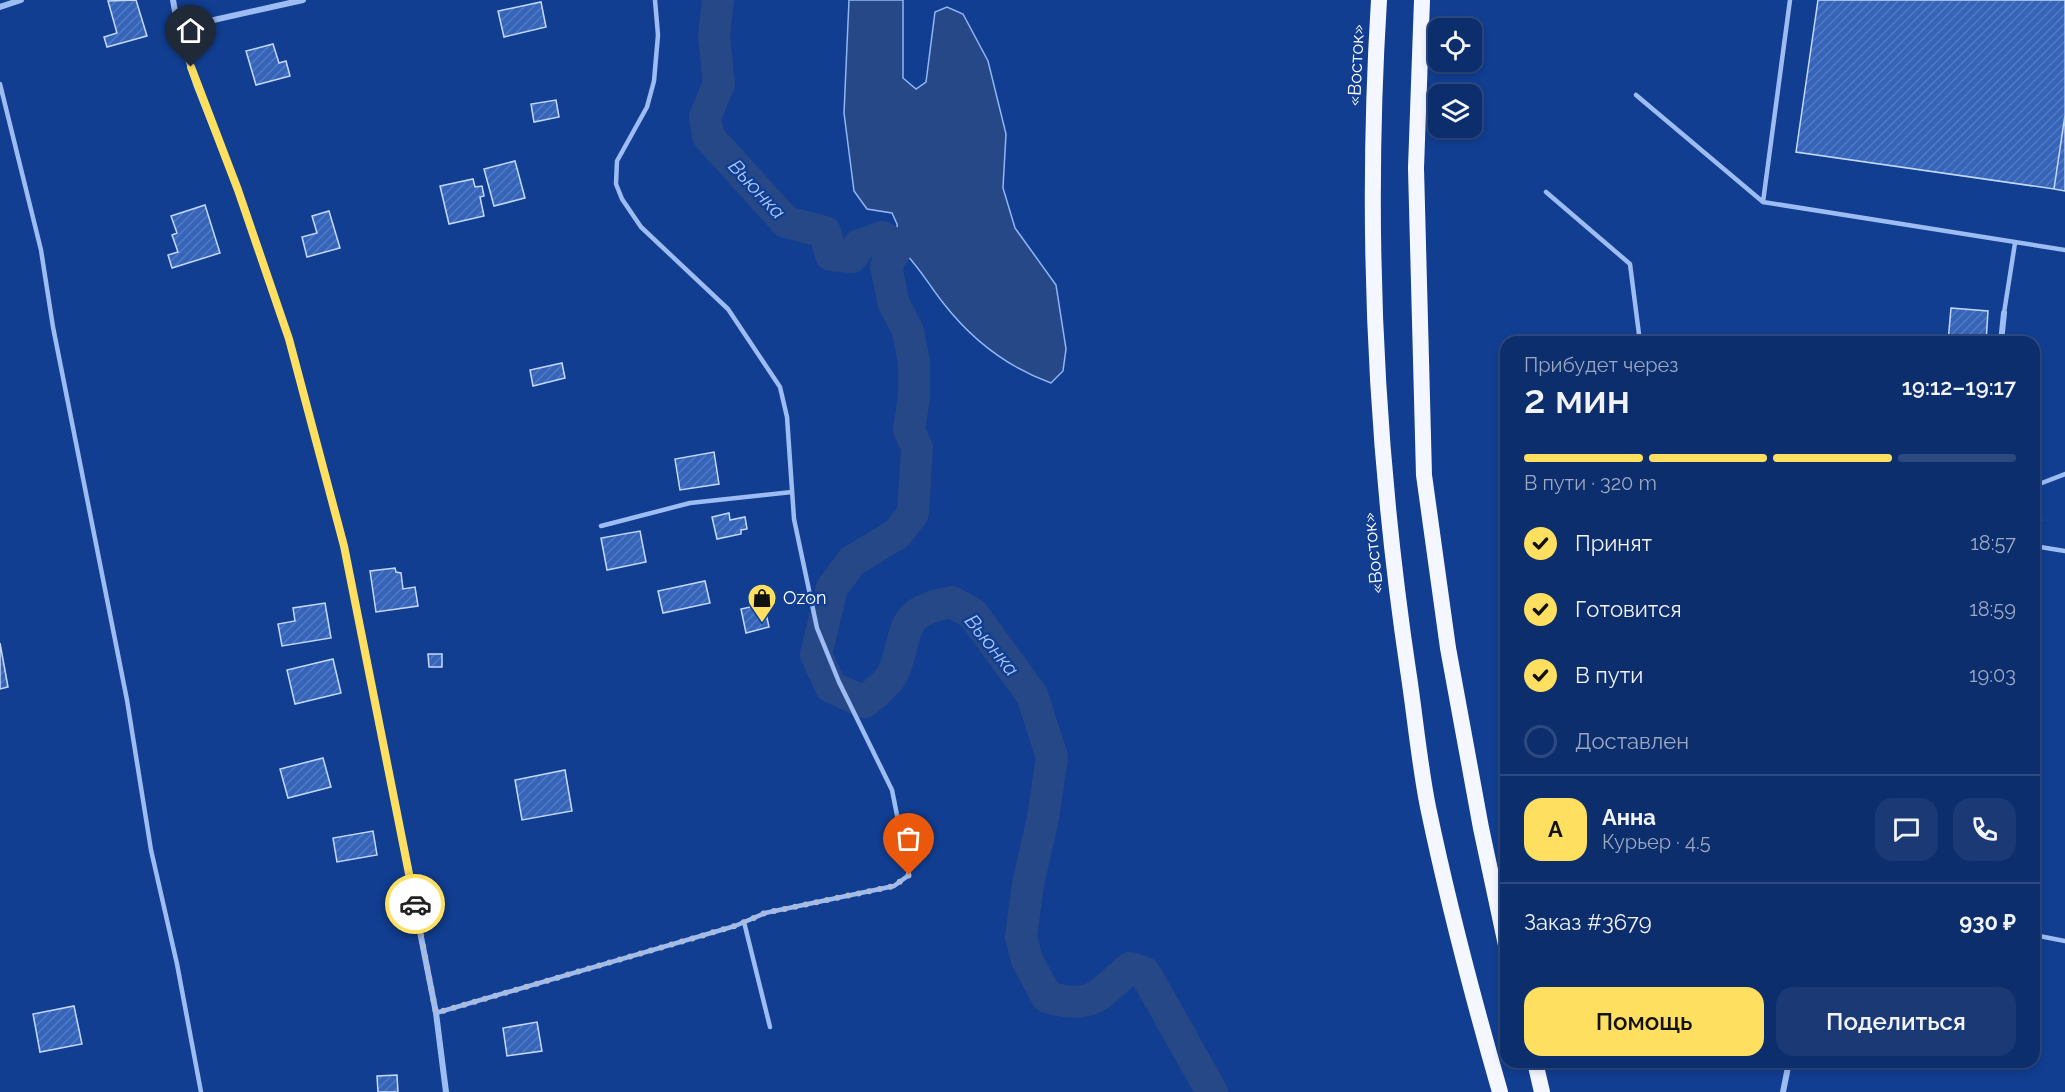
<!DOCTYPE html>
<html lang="ru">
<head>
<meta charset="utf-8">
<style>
  body { margin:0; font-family:Raleway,sans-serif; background:#1b3a75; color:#f1f3f6; height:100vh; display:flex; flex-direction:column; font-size:22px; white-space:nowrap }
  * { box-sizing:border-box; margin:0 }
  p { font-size:20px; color:#9aa8c2 }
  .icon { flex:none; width:33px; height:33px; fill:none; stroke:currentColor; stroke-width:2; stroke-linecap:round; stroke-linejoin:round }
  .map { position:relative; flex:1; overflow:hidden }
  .panel { position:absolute; left:1500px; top:336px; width:540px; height:732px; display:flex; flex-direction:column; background:#0d2e6d; border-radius:18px; box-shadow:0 3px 9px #0003,0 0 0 2px #2d4a80 }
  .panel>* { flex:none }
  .fabs { position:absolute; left:1428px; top:18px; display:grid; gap:12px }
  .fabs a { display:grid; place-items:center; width:54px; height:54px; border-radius:12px; background:#0d2e6d; box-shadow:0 3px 9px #0003,0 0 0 2px #2d4a80; font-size:30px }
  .pin { position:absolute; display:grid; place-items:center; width:51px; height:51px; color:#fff; margin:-62px -26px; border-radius:50% 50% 50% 0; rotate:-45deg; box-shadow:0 0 6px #0007 }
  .pin .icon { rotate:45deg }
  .courier { position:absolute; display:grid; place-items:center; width:60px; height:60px; margin:-30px; border:4px solid #ffdf5f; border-radius:50%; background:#fff; color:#222; box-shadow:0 2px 8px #0007 }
  .headline em { font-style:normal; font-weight:600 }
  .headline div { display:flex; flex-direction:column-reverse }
  .headline { display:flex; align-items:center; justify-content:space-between; height:102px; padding:0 24px }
  h1 { font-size:39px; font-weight:600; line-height:45px }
  .bar { display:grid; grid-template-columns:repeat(4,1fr); gap:9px 6px; align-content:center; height:72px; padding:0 24px }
  .bar i { height:8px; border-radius:4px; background:#2d4a80 }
  .bar .current { background:#ffdf5f }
  .bar p { grid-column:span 4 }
  .line { display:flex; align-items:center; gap:15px; padding:0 24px; border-top:2px solid #2d4a80 }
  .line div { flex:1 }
  .round { display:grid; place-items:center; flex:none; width:63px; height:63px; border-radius:18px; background:#1b3a75 }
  ol { padding:0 24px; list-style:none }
  li { display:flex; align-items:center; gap:18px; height:66px }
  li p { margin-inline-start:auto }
  li .icon { padding:6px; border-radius:50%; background:#ffdf5f; color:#111; stroke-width:4 }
  li:last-child { color:#9aa8c2 }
  li i { width:33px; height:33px; border:3px solid #2d4a80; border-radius:50% }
  .button { display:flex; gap:12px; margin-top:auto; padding:12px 24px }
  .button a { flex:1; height:69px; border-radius:18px; background:#ffdf5f; color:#111; font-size:24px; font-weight:600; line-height:69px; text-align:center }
  .button a+a { background:#1b3a75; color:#f1f3f6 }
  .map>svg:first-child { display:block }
</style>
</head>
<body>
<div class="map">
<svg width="2065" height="1092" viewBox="0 0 2065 1092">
  <defs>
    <pattern id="building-hatch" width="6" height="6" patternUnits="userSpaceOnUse" patternTransform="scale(1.5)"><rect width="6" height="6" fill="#3564b9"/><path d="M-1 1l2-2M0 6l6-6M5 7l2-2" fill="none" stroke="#537bc4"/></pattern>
  </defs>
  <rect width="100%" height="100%" fill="#113e91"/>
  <!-- water -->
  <path fill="#274886" stroke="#8fb6f6" stroke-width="1.5" d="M849,0H903V78L916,89L926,82L935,12L947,7L963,14L988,61L1006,134L1003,188L1015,228L1056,285L1066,349L1063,371L1051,383C1007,367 973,341 944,304C928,284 917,263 898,246L897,224L892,213L867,209L854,191L844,113Z"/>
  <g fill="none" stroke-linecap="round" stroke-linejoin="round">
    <!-- river -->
    <path stroke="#274886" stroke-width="32" d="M718,0L714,36L719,84L705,117L708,136L786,222L825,232L831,255L852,257L859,245L882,237L898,246L886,266L894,304L908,331L914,362V397L909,430L917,448L913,513L897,534L852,561L832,588L816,655L831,687L865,702C874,693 890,682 894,671C910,629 897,612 952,602L973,614L1032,695L1052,757L1043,818L1028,884L1021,937L1027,960L1047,997C1093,1010 1097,996 1130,968L1145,973L1212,1092"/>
  </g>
  <!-- building -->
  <path fill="url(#building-hatch)" stroke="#c4d9fd" stroke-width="1.5" d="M136,0L147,36L107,47L104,37L117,33L108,1Z
    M1818,0H2065V115L2054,189L1796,152Z
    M541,2L546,27L504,37L498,11Z
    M273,44L279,63L286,61L290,76L256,85L246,51Z
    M556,100L559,117L534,122L531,104Z
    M2065,115V191L2054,189Z
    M515,161L525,198L494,206L484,169Z
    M473,179L475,187L482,186L484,196L480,197L484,216L449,224L440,186Z
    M205,205L220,253L172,268L168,255L178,252L172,235L177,233L171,216Z
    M329,211L340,248L307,257L302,237L317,233L312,216Z
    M1951,308L1988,311L1986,342H1948Z
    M562,363L565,378L533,386L530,370Z
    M714,452L719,484L680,490L675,459Z
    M729,513L730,520L745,517L747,529L741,530V534L717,539L712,517Z
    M640,531L646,562L607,570L601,538Z
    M395,568L396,572L401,573L403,589L415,587L418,606L376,612L370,571Z
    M705,581L710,603L663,613L658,591Z
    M325,603L331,638L282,646L278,624L295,621L293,608Z
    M764,604L769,627L746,633L741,609Z
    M0,643L8,687L0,689Z
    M428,654H442V667H429Z
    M333,659L341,693L295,704L287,670Z
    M323,758L331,787L288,798L280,769Z
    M565,770L572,811L522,820L515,780Z
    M373,831L377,855L337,862L333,838Z
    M74,1006L82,1044L40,1052L33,1014Z
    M537,1022L542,1051L507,1056L503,1028Z
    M397,1075L398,1092H378L377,1076Z"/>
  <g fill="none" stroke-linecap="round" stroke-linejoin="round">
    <!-- service -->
    <path stroke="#9dbcf2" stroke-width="4.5" d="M1790,0L1763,202L2065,250
      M0,84L41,250L53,327L127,700L151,850L177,964L201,1092
      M1636,95L1763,202
      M1546,192L1630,264L1640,342
      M2004,313L2015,243
      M2034,486L2065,474
      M2034,504L2040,520L2034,534
      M601,526L690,503L792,492
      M2034,546L2065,551
      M744,922L770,1027
      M2034,935L2065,941
      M436,1013L735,926L765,913L894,886L909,875L892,790L839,682L817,628L794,519L787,417L780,387L728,309L641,227L622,199L616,184L617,161L647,107L654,81L658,35L655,0"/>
    <!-- minor -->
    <path stroke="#9dbcf2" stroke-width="6" d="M173,0L178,28L197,87L238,190L289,339L344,546L436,1013L446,1092
      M0,7L21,0
      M178,28L303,0
      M2001,342L2004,313
      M1783,1092L1789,1062"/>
    <!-- trunk -->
    <path stroke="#f4f7ff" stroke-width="16" d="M1379,0C1365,223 1375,448 1408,670C1415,715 1419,762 1428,807C1448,903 1473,998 1500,1092
      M1422,0L1416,168L1424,475L1448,648L1481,828L1506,945
      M1535,1062L1542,1092"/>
  </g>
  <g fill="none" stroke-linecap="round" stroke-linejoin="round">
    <!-- done -->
    <path stroke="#acbbd8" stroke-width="6" stroke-dasharray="0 10.8" d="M415,904L436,1013L735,926L765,913L894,886L909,875"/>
    <!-- route -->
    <path stroke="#ffdf5f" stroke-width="8" d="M191,67L238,190L289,339L344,546L415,904"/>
  </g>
  <!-- icons -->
  <defs>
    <g id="shop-pin" transform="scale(1.5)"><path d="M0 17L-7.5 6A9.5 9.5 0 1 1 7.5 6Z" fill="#ffdf5f" stroke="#113e91"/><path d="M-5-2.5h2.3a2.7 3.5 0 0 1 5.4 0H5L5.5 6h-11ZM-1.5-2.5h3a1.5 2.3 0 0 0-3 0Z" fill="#111"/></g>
  </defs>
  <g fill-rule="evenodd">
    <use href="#shop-pin" x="762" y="598"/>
  </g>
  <g text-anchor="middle" stroke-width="5" stroke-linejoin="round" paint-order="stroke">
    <!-- street labels -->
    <g font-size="18" fill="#fff" stroke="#113e91">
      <text transform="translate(1356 65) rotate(-87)" y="6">«Восток»</text>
      <text transform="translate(1373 553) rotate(-96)" y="6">«Восток»</text>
    </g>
    <!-- poi labels -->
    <g font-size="18" fill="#fff" stroke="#113e91" text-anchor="start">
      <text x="783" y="604">Ozon</text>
    </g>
    <!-- water labels -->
    <g font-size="20" font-style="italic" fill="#a9c7fa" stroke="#113e91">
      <text transform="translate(757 189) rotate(47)" y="7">Вьюнка</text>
      <text transform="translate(992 645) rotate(51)" y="7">Вьюнка</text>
    </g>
  </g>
</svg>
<div class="fabs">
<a><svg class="icon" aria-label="locate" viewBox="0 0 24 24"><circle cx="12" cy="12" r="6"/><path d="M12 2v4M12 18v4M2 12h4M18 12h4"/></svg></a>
<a><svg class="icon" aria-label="layers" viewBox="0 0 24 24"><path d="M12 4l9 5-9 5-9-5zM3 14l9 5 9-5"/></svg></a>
</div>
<div class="pin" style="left:909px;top:875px;background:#ea580c"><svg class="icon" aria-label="bag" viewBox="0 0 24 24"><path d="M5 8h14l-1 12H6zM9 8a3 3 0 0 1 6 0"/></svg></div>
<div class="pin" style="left:191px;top:67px;background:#1f2937"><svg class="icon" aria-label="home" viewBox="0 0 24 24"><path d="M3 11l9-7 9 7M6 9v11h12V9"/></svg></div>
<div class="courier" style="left:415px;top:904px"><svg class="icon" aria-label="car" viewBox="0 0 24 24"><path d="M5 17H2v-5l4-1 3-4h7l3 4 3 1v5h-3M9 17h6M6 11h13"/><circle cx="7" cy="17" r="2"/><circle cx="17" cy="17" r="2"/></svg></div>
<section class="panel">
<div class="headline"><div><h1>2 мин</h1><p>Прибудет через</p></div><em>19:12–19:17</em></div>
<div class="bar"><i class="current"></i><i class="current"></i><i class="current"></i><i></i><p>В пути · 320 m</p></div>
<ol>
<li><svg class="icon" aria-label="check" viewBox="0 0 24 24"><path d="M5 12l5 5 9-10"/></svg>Принят<p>18:57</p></li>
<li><svg class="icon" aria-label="check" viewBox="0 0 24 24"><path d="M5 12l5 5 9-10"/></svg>Готовится<p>18:59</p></li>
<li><svg class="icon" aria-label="check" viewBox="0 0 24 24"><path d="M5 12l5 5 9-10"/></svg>В пути<p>19:03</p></li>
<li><i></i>Доставлен</li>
</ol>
<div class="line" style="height:108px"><b class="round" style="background:#ffdf5f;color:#111">А</b><div><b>Анна</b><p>Курьер · 4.5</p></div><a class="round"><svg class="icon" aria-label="chat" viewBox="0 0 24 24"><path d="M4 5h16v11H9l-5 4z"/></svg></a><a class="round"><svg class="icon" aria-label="phone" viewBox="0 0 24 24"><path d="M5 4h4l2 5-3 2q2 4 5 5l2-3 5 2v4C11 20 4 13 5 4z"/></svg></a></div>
<div class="line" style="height:78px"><div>Заказ #3679</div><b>930 ₽</b></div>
<div class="button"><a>Помощь</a><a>Поделиться</a></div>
</section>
</div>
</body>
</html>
